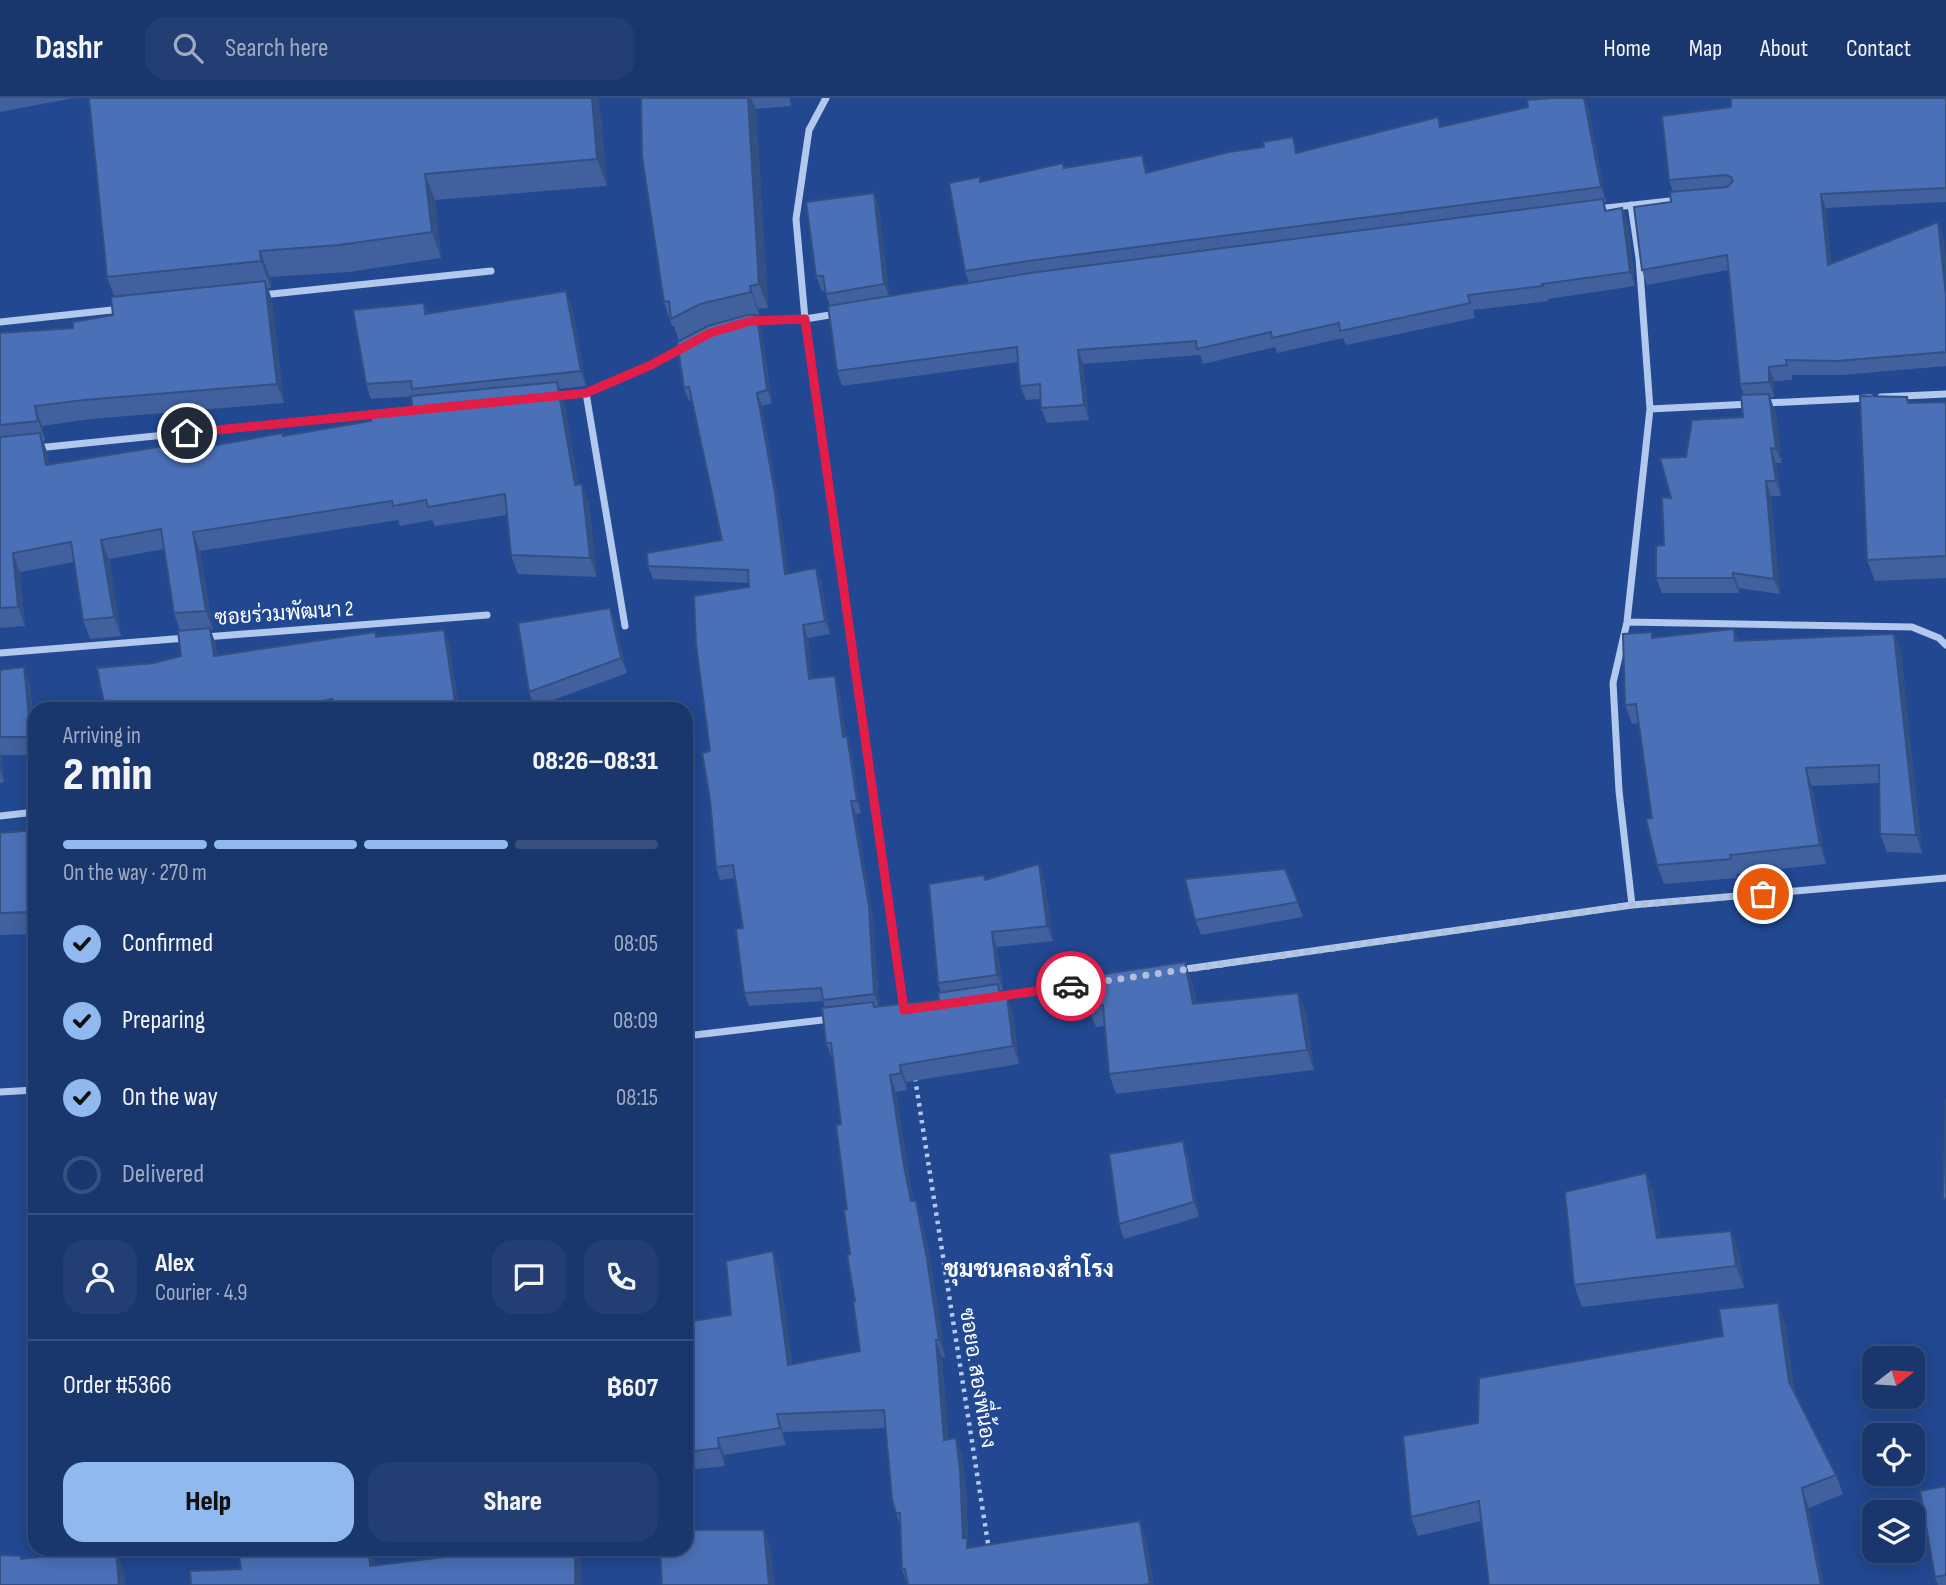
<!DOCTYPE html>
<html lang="en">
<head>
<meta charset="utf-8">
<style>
  body { margin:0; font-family:"Sofia Sans Condensed",Sarabun,sans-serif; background:#223e72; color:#f1f3f6; height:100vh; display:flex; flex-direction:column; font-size:26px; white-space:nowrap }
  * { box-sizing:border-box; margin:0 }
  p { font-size:23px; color:#9fabc2 }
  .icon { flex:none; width:38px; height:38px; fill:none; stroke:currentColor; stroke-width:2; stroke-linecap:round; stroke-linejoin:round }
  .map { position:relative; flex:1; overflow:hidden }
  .side { position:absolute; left:28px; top:604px; width:665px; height:854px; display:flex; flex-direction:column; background:#19366d; border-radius:21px; box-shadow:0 4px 18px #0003,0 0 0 2px #375080 }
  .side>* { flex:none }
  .needle { width:46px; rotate:73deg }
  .buttons { position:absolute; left:1862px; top:1248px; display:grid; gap:14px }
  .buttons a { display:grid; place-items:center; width:63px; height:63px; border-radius:14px; background:#19366d; box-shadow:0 4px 18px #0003,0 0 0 2px #375080; font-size:35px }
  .pin { position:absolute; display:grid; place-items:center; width:60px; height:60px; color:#fff; margin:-30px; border:4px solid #fff; border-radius:50%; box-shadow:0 2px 7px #0007 }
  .courier { position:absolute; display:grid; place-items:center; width:70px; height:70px; margin:-35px; border:5px solid #e11d48; border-radius:50%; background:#fff; color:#222; box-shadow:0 2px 9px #0007 }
  .head em { font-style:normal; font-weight:800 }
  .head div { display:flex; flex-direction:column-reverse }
  .head { display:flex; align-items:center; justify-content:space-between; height:119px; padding:0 35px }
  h1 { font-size:46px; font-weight:800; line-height:52px }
  .bar { display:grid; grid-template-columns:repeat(4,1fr); gap:10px 7px; align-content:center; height:84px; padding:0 35px }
  .bar i { height:9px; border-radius:5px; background:#375080 }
  .bar .selected { background:#90b9f0 }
  .bar p { grid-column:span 4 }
  .line { display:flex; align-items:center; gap:18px; padding:0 35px; border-top:2px solid #375080 }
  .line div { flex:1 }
  .round { display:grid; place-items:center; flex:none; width:74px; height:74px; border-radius:21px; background:#223e72 }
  ol { padding:0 35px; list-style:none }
  li { display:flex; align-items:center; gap:21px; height:77px }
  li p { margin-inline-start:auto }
  li .icon { padding:7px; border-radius:50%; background:#90b9f0; color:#111; stroke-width:4 }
  li:last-child { color:#9fabc2 }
  li i { width:38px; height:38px; border:4px solid #375080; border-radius:50% }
  .cta { display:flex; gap:14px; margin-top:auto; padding:14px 35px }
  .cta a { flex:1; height:80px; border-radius:21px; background:#90b9f0; color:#111; font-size:28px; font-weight:800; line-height:80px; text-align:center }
  .cta a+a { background:#223e72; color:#f1f3f6 }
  header { display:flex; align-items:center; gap:42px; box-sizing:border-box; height:98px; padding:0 35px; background:#19366d; border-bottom:2px solid #375080 }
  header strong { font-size:33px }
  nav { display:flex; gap:38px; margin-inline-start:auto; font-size:24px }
  .search { width:490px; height:63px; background:#223e72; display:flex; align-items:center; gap:18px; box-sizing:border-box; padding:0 24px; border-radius:21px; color:#9fabc2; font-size:26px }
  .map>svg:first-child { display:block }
</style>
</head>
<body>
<header>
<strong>Dashr</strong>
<div class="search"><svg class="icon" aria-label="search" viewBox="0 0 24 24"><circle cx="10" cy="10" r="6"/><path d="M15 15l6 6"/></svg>Search here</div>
<nav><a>Home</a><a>Map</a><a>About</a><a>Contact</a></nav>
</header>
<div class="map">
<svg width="1946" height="1487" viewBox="0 0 1946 1487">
  <rect width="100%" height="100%" fill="#214891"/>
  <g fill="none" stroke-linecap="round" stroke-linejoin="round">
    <!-- path -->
    <path stroke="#b2c8ed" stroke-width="4.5" stroke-dasharray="3.5 5" stroke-linecap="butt" d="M915,980L989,1452"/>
    <!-- street -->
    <path stroke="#b2c8ed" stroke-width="7" d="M826,0L809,32L796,121L805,221L904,912
      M1631,107L1639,160L1650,311L1627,524L1613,585L1619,693L1632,807
      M1597,111L1679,102
      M262,197L491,173
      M0,224L121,211
      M750,224L805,221L836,216
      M586,295L625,528
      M553,299L586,295L651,267L684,249
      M1881,299L1946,296
      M1766,305L1870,300
      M1650,311L1751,306
      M37,350L412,312
      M1627,524L1912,529L1939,540L1946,547
      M205,539L487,517
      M0,555L186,540
      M0,718L35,714
      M1179,872L1632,807L1946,780
      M995,899L1091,885
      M686,938L831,921
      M0,994L35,992"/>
  </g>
  <!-- wall -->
  <path fill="#40619e" d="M0,0H74L0,14Z
    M641,0H790L791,8L756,11L768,210L758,211L759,217L757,218L761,230L772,305L762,308L779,408L788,476L821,483L830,536L808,540L812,581L835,578L839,591L846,638L851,651L861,715L856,716L873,821L879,908L939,902L941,895L938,885L984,777L986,782L1039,766L1044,781L1053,843L997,849L1003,892H1000L1002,898L1013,915L1019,966L906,984L907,992L896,994L910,1085L914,1103H916L922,1120L933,1178L945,1259H942L948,1341L962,1357L966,1389L968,1444L970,1450L1146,1440L1154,1487H907L902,1471L900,1427L896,1415L886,1330L783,1334L786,1347L724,1357L725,1368L686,1372V1224L731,1217L779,1171L792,1266L860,1253L850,1156L841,1026L833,963L826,945L825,910L823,903L749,908L744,895L743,830L735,780L720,782L716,769L710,653L749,489V485L653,481L648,468L722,442L692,302L689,303L684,290L679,243L674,228H672L664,204Z
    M1946,0V104L1826,110L1831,165L1943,139L1946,164V268L1842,277H1792V282L1774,283V299H1770L1776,317L1782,365H1776L1781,398H1771L1780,496L1739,490V495H1662L1656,480L1664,447L1671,400L1686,359L1743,319L1744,297L1740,286L1728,172L1647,187L1642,172L1671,104L1673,94L1669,82Z
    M1589,12L1606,104H1604L1607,113L1622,110L1628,125L1635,188L1548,201V203L1473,212L1475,220L1346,247L1343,240L1277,255L1275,249L1203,266L1200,257L1083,266L1089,322L1047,325L1041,310V301L1026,302L1020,288L1018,264L842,288L837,273L830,208L825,193H822L816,178L874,95L879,110L889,198L969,185L965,173L981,83L1142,57L1148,74L1299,54L1438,19L1441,29Z
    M601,19L607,88L435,102L441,160L349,174L270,179L271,190H268L272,202L284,305L91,321L42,328L45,342L43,343L47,354L49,366L183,345L186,353L283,335L284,338L371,323L413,312L414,298L371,301L366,286L424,205L427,215L572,208L586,288L559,291L564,303L578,386L589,405L597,479L518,476L511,457L507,417L435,428L432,422L400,428L398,422L200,453L213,532H210L215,544L217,558L375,534L377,539L444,532L449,546L459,611H105L154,565L181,558L180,533L174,515L164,451L109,461L121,538L90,541L83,522L74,464L20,474L25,528L0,530V235L73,230L113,217L114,198L107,179Z
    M1907,299L1910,305L1946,304V480L1875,483L1867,462Z
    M615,525L627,575L534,609L529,594Z
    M1734,531L1739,543L1894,536L1901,554L1922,755L1887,754L1880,736L1879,685L1812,688L1826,766L1736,776L1737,780L1664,786L1657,767L1652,720L1639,625L1632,626L1625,607L1654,540Z
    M0,572L30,587L35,635V657H1L4,684L0,685Z
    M35,732V836L0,837V735Z
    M1285,771L1303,819L1201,837L1195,822Z
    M1185,864L1192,884L1197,906L1298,895L1306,915L1314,972L1116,996L1109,976L1104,928L1096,929L1088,908Z
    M686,1048L692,1073L686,1074Z
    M1188,1058L1199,1119L1124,1141L1119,1126Z
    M1646,1075L1654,1097L1661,1140L1739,1154L1744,1190L1582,1209L1574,1187Z
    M1785,1225L1795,1296L1836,1377L1843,1396L1809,1410L1481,1423L1418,1438L1411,1419L1478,1325L1723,1238Z
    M1946,1388V1487H1938L1935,1479Z"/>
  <!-- shaded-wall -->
  <path fill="#344f81" d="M592,0H598L601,19L607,88L597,61Z
    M748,0H751L756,11L768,210L759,186Z
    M1584,0L1589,12L1606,104L1601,89Z
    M1142,57L1148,71L1151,90L1146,75Z
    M425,76L435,102L441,160L432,134Z
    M874,95L879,110L890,201L884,186Z
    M1821,96L1826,110L1833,181L1828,167Z
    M1622,110L1628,125L1635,188L1630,174Z
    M1938,124L1943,139L1946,164V198Z
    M260,153L270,179L271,190L261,163Z
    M265,183L272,202L284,305L277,286Z
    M750,188L758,211L759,217L751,194Z
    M566,193L572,208L586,288L581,273Z
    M756,217L761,230L772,305L767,292Z
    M1078,252L1083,266L1089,322L1084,307Z
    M1769,269L1774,283V299L1769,284Z
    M557,284L564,303L582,406L575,387Z
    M757,295L762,308L779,408L790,489L785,476Z
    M1769,296L1776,317L1782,365L1776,351Z
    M35,308L42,328L45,342L38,323Z
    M40,335L47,354L53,386L46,367Z
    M1771,350L1776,365L1781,398L1776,383Z
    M1766,383L1771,398L1780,496L1774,481Z
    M582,386L589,405L597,479L590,460Z
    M193,434L200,453L213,532L206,513Z
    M101,442L109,461L121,538L114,519Z
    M13,455L20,474L25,528L18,509Z
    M816,470L821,483L830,536L825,523Z
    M1733,475L1739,490V495L1733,480Z
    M610,510L615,525L627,575L621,560Z
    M803,527L808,540L814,594L809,581Z
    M210,530L215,544L219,572L214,558Z
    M1734,531L1741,549L1735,543Z
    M444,532L449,546L459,611H456Z
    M1894,536L1901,554L1922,755L1916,737Z
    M24,569L30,587L35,635V651L31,639Z
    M835,578L839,591L848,652L843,639Z
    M847,638L851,651L861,715L857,703Z
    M0,655L1,657L4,684L0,672Z
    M1806,670L1812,688L1826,766L1820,747Z
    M851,703L856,716L873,821L879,909L874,896Z
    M1039,766L1044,781L1053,843L1047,828Z
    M992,834L997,849L1003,892L997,877Z
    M1185,864L1192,884L1201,926L1193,906Z
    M1298,895L1306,915L1314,972L1307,952Z
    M1007,898L1013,915L1019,966L1013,948Z
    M900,967L906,984L907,992L901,975Z
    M890,977L896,994L910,1085L918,1121L911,1103L904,1068Z
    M1183,1043L1188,1058L1199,1119L1194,1104Z
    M686,1048L692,1073L686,1054Z
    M1646,1075L1654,1097L1665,1162L1657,1140Z
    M916,1103L922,1120L933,1178L945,1259L939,1242Z
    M1731,1133L1739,1154L1744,1190L1736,1168Z
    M773,1153L779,1171L795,1284L788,1267Z
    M1778,1205L1785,1225L1796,1304L1789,1284Z
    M936,1242L942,1259L950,1359L944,1342Z
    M777,1316L783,1334L786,1347L780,1330Z
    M718,1340L724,1357L725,1368L719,1350Z
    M956,1340L962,1357L966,1389L968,1444L973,1457L969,1454L963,1440Z
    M1802,1390L1809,1410L1824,1487H1821Z
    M1140,1423L1146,1440L1154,1487H1151Z
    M764,1432L771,1452L775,1487H769Z
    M369,1451H374L377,1485L370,1468Z
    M575,1451H581V1487H575Z
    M116,1452L124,1474L125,1487H119Z"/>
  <!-- building -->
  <path fill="#4a71b8" stroke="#344f81" stroke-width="2" d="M89,0H592L597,61L425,76L432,134L339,147L260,153L261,163L107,179Z
    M641,0H748L759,186L750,188L751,194L700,206L671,221L669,203L664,204L642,58Z
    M1550,0H1584L1601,89L1028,163L965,173L949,85L980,79V84L1063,65L1064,70L1142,57L1146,75L1229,54L1264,49L1263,44L1293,39L1296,55L1438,19L1440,29L1528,9L1527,2Z
    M1731,0H1946V90L1821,96L1828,167L1938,124L1946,198V254L1837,263L1786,262L1787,267L1769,269V284L1740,286L1727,157L1642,172L1634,109L1671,104L1670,94L1727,89L1733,83L1731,79L1726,77L1669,82L1662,18L1731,9Z
    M874,95L884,186L826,196L823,178H816L806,104Z
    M1603,101L1605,113L1622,110L1630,174L1542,186L1543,188L1468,197L1470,205L1340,233L1339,225L1272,240L1271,234L1197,251L1196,243L1078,252L1084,307L1041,310L1040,286L1020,288L1017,249L837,273L828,208L1030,175Z
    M265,183L277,286L84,302L35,308L38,323L0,327V235L73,230V224L113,217L111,199Z
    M566,193L581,273L412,291L411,283L366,286L353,212L424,205L425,216Z
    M747,217H756L760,239L767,292L757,295L775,395L785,476L816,470L825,523L803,527L809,581L835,578L843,639L847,638L857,703H851L869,808L874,896L823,902L821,890L744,895L736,831L743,830L733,767L716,769L710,701L702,655L710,653L696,546L694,498L749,489L748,472L648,468L647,455L722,442L689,289L684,290L677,244L708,228Z
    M557,284L575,387L582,386L590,460L511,457L505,396L428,409L426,402L393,408L392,403L193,434L206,513L174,515L161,431L101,442L114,519L83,522L71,444L13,455L18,509L0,510V339L40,335L46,367L183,345L184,353L283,335V338L371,323V319L413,312L411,298Z
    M1769,296L1776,351L1771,350L1776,383H1766L1774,481L1733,475V480H1656V448L1664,447L1662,399L1671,400L1660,360L1686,359L1692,322L1743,319L1741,297Z
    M1860,298L1907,299L1908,305L1946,304V458L1867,462Z
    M610,510L621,560L529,594L518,525Z
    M210,530L214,558L375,534L376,539L444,532L456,611H333L332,601L289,611H105L97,570L154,565L181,558L178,533Z
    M1734,531L1735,543L1894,536L1916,737L1880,736L1879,667L1806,670L1820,747L1730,757L1731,761L1657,767L1646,721L1652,720L1636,606L1625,607L1623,536L1652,534V540Z
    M24,569L31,639H0V572Z
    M35,732V814L0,815V735Z
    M1039,766L1047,828L992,834L997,877L938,885L929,786L984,777L985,782Z
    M1285,771L1298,804L1195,822L1185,781Z
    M1185,864L1193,906L1298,895L1307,952L1109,976L1103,907L1088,908L1084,879Z
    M998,886L1000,899L1007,898L1013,948L900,967L901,975L890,977L904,1068L911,1103H916L927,1161L939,1242H936L944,1342L956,1340L960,1372L963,1440H967V1450L1140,1423L1150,1486L1142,1487H908L905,1471H902L900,1415H896L892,1401L884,1312L777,1316L780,1330L718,1340L719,1350L686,1354V1224L731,1217L726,1163L773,1153L788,1267L860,1253L853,1203H855L847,1157L850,1156L844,1112L847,1111L836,1027L841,1026L831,945H826L822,910L873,904L874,909L939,902L938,895Z
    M1946,1001V1101H1943Z
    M1183,1043L1194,1104L1119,1126L1109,1056Z
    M1646,1075L1657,1140L1731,1133L1736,1168L1574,1187L1565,1094Z
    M1778,1205L1789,1284L1836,1377L1802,1390L1821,1487H1489L1479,1403L1411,1419L1403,1338L1478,1325L1479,1280L1723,1238L1719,1211Z
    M1946,1388V1477L1935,1479L1920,1393Z
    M686,1432H764L769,1487H662L660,1451H686Z
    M238,1451H369L370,1468L486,1454V1451H575V1487H191L190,1473L241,1471Z
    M116,1452L119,1487H0V1457L21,1458V1461Z"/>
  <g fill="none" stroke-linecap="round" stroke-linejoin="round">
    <!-- done -->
    <path stroke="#b1bfd8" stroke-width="7" stroke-dasharray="0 12.6" d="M1071,888L1632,807L1763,796"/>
    <!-- route -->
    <path stroke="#e11d48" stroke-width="9" d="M187,335L586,295L651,267L710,235L751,223L805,221L904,912L1071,888"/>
  </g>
  <g text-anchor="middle" stroke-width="5" stroke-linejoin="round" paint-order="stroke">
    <!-- street labels -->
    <g font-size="21" fill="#fff" stroke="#214891">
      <text transform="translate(284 515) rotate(-4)" y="7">ซอยร่วมพัฒนา 2</text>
      <text transform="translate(978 1280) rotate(81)" y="7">ซอยอ. สองพี่น้อง</text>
    </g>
    <!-- neighbourhood labels -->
    <g font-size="23" font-weight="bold" fill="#fff" stroke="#214891">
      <text x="1029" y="1179">ชุมชนคลองสำโรง</text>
    </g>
  </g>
</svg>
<div class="buttons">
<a><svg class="needle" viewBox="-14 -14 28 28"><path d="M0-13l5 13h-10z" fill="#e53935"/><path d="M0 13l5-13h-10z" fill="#9fabc2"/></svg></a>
<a><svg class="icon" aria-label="locate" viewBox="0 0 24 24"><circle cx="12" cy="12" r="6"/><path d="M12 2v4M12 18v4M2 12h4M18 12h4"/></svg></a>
<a><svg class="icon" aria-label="layers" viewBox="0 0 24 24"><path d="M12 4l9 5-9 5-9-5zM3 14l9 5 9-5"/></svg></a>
</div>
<div class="pin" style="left:1763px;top:796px;background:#ea580c"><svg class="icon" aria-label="bag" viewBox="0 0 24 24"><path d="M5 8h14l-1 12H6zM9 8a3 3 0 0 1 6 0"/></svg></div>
<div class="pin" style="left:187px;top:335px;background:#1f2937"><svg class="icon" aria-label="home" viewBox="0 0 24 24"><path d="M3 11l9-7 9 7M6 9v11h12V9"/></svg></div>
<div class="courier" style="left:1071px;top:888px"><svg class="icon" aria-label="car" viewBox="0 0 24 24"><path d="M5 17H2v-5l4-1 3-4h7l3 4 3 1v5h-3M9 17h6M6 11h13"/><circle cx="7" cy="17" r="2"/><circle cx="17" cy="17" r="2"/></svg></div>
<section class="side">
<div class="head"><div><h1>2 min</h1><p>Arriving in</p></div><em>08:26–08:31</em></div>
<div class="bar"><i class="selected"></i><i class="selected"></i><i class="selected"></i><i></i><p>On the way · 270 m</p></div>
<ol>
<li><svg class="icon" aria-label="check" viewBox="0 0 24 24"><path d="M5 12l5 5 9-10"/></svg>Confirmed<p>08:05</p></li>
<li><svg class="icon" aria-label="check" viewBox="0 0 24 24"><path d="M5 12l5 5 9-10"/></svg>Preparing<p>08:09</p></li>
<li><svg class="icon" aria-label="check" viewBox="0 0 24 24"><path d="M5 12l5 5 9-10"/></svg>On the way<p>08:15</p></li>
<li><i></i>Delivered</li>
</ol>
<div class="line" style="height:126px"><a class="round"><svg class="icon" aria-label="person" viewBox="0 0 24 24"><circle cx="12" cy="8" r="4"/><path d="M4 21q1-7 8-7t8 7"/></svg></a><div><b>Alex</b><p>Courier · 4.9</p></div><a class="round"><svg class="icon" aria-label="chat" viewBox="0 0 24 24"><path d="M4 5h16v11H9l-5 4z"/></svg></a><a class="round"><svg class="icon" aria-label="phone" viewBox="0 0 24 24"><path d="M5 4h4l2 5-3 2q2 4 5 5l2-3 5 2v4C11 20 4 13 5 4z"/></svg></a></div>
<div class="line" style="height:91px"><div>Order #5366</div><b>฿607</b></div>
<div class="cta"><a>Help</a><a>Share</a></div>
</section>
</div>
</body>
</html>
